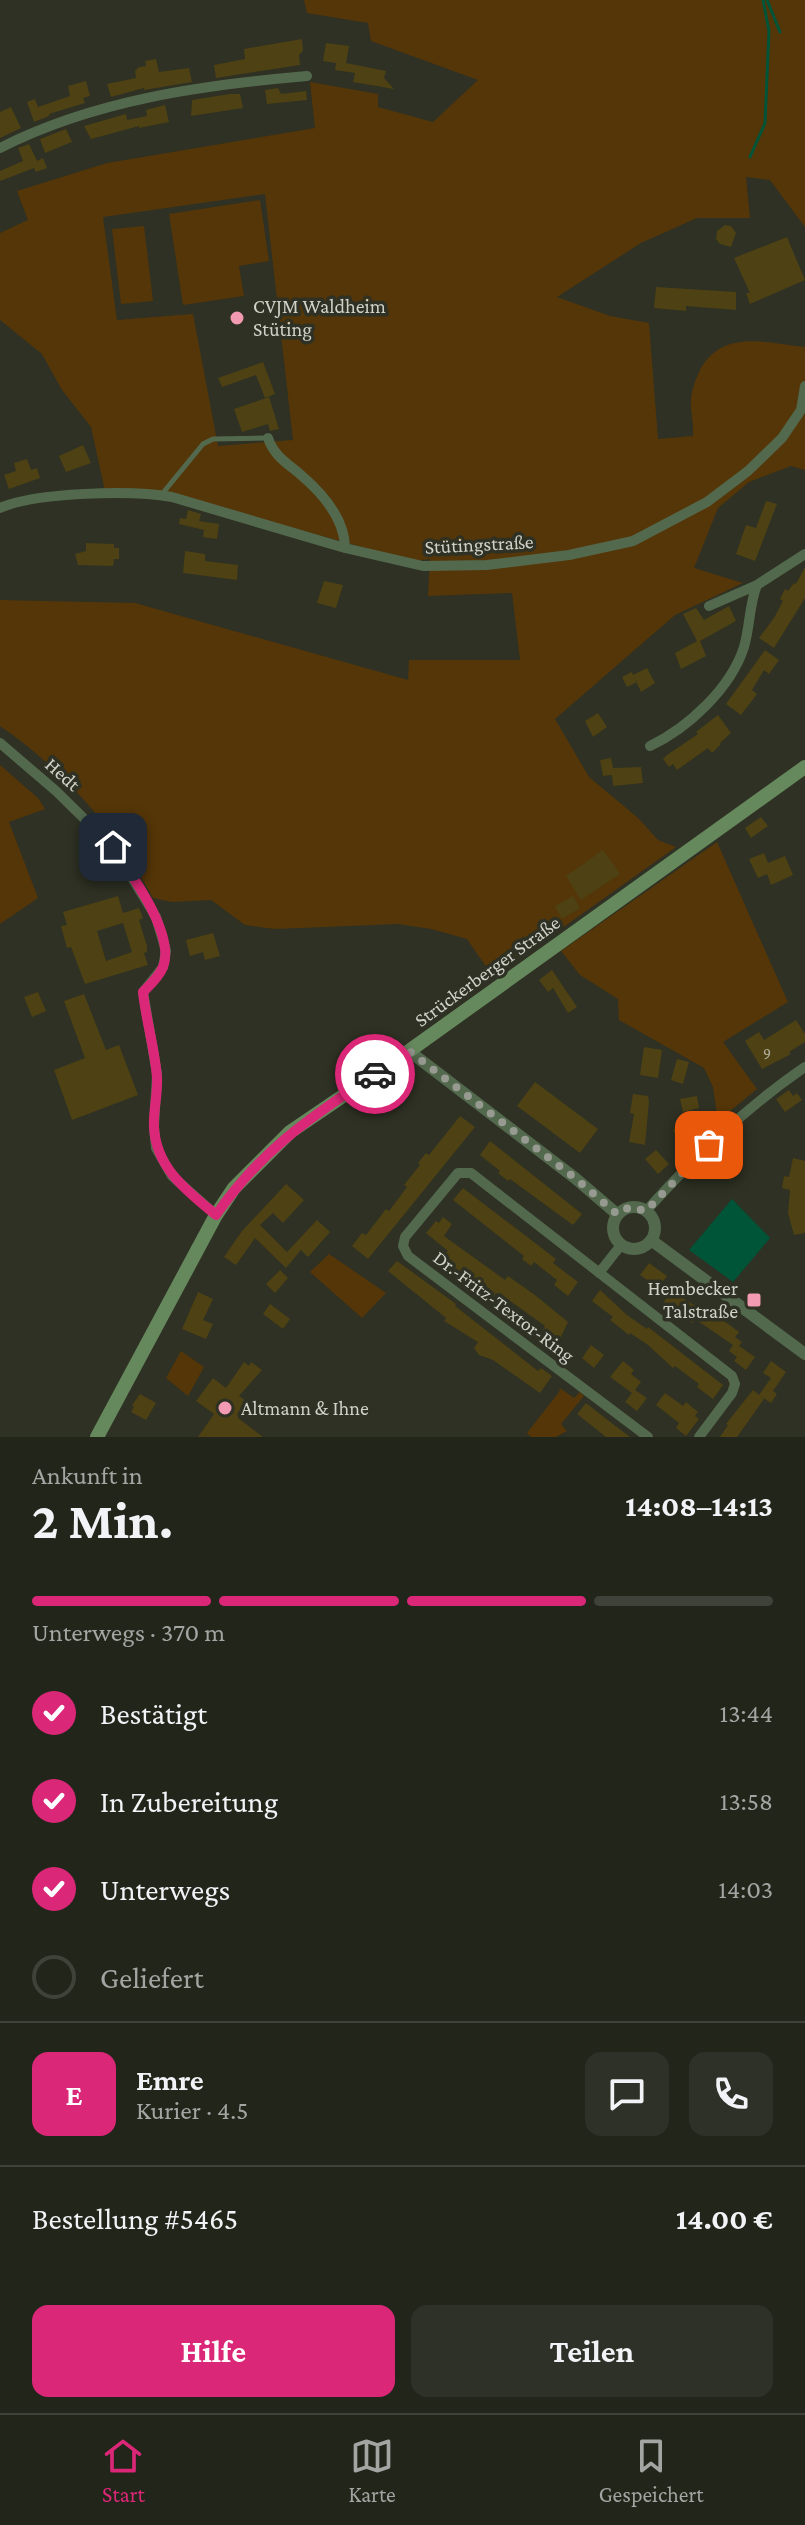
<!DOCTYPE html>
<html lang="de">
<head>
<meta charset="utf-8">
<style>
  body { margin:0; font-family:"Crimson Pro",serif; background:#2e3127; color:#f1f3f6; height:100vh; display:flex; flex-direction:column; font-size:30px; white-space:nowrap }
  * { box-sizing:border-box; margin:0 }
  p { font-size:26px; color:#a2a5a2 }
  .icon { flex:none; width:44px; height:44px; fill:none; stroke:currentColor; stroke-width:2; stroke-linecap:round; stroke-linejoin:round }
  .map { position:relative; height:1437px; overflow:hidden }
  .details { display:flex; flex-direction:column; background:#22251a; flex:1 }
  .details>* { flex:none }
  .pin { position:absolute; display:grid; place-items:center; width:68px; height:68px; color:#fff; margin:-34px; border-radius:16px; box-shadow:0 4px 12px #0006 }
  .courier { position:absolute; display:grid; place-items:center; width:80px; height:80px; margin:-40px; border:6px solid #db2777; border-radius:50%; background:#fff; color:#222; box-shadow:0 2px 10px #0007 }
  .headline em { font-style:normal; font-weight:700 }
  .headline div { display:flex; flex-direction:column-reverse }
  .headline { display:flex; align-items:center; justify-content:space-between; height:136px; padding:0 32px }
  h1 { font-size:52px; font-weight:700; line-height:60px }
  .bar { display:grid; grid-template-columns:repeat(4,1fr); gap:12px 8px; align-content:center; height:96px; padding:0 32px }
  .bar i { height:10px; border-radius:6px; background:#3f4239 }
  .bar .on { background:#db2777 }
  .bar p { grid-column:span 4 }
  .line { display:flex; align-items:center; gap:20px; padding:0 32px; border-top:2px solid #3f4239 }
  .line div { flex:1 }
  .round { display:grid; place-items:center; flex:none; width:84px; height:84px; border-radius:16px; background:#2e3127 }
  ol { padding:0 32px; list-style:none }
  li { display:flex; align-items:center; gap:24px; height:88px }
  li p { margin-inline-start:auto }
  li .icon { padding:8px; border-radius:50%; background:#db2777; color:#fff; stroke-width:4 }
  li:last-child { color:#a2a5a2 }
  li i { width:44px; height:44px; border:4px solid #3f4239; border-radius:50% }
  .action { display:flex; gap:16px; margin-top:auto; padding:16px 32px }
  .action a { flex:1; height:92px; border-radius:16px; background:#db2777; color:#fff; font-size:32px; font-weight:700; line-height:92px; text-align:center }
  .action a+a { background:#2e3127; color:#f1f3f6 }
  .tabs { display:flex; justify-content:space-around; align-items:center; height:112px; border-top:2px solid #3f4239; background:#22251a; font-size:22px; color:#a2a5a2 }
  .tabs a { display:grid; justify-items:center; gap:4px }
  .tabs .on { color:#db2777 }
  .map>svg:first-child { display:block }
</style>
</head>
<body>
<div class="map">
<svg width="805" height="1437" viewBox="0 0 805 1437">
  <rect width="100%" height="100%" fill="#2e3123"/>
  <!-- green -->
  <path fill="#553608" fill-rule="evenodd" d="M304,0H805V227L770,180L746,177L750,218H697L641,243L557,297L610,316L649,323L658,439L693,436C694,423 690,411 691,398C692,388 697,376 701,368C724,329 767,343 805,347V470L791,466L749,482L718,508L694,568L743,583L675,615L555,719L589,777L638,818L658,840L676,847L520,958L491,974L467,939L431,929L398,924L275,929L245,925L211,900L172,902L153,898C117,831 63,769 0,726V600L135,603L408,680L409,660H520L512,593L428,596L430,559L412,561L179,496L105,491L91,427L62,390L42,354L0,320V233L28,220L17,191L107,163L315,128L310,82L378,94V107L433,122L478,80L371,41L368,23L307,13ZM265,194L293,440L218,446L193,314L117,320L103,217Z
    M260,200L269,261L239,266L244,296L183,305L169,214Z
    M144,226L153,301L121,304L112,229Z
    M0,765L38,798L45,809L9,822L38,898L0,924Z
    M717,842L788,1002L723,1042L757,1089L718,1121L713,1087L704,1068L619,1020L618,999L580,975L561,951Z
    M329,1254L386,1293L362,1318L310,1272Z
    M181,1351L204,1367L188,1396L166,1378Z
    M560,1388L574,1398L580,1392L584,1396L561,1424L567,1431L556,1437H531L527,1433L559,1392Z"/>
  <!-- water -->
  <path fill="#005438" d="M732,1199L770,1238L733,1282L689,1250Z"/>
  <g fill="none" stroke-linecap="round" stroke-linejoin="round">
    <!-- stream -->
    <path stroke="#005438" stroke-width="3" d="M767,0L780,32
      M750,157L765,123L769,31L763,0"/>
  </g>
  <!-- building -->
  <path fill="#4e4113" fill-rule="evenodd" d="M302,39L303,51L299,55L300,65L216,78L214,65L245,59L244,49Z
    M326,43L349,46L346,63L386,71L384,78L394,89L353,82L355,73L335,70L336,63L323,61Z
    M156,59L159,72L189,68L192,82L144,90V88L111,97L107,84L136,78L135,71L139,67L146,66L145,61Z
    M86,81L90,96L83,98L85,103L49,114V116L34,122L27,102L35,99L38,107L70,96L68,86Z
    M278,88L281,94L306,91L307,100L267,104L265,90Z
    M230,94H240L243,108L191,116L192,100Z
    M165,105L169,122L139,128V126L91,139L84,126L126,114L127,120L147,116L146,110Z
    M11,107L21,128L0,138V112Z
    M66,129L72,142L45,153L40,139Z
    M29,144L37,161L43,158L47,168L36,172L34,168L0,181V171L23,161L18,148Z
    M725,225L731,226L736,233L731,247L720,244L716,239L717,231Z
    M787,237L805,280L750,304L746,293H750L734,258Z
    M656,287L736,292V310L686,306V311L654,308Z
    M263,362L275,394L265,398L256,375L222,387L218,378Z
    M269,397L279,429L270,431L268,424L242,432L234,409Z
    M83,445L91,463L66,472L59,456Z
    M27,459L31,470L37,468L40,478L9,489L4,475L16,471L14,463Z
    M766,501L777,504L755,561L736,554L746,525L756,528Z
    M188,510L201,514L199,521L219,524L217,539L203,537L204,530L179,524L180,518L186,519Z
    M86,543L114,544V548H119V559H114L113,566L78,565L75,554L86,551Z
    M185,551L205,554V561L238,565L237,580L183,573Z
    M805,567V598L774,648L759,638L774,618L783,601L780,599L785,589L788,591L794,583L796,584Z
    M324,581L343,585L336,608L317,603Z
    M729,606L736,621L700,641L706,656L681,669L675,653L697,641L683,614L696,608L704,620Z
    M765,650L779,660L769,674L764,670L752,690L757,694L741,715L726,704Z
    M647,668L655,683L641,692L634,677L637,682L627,687L622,677L632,672L633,675Z
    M598,713L607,727L593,737L585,721Z
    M718,715L731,733L720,743L721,744L712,753L708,748L677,770L673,764L669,767L663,759L667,755L698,734L696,732Z
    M611,758L613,768L641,767L643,783L613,786L612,775L603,776L600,760Z
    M761,817L768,826L751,838L745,828Z
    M603,850L620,874L581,900L566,876Z
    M764,853L768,863L785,856L793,875L771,885L767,874L758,878L749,859Z
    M118,896L123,913L139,908L143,918L139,920L147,946V952L144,953L148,965L85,984L71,947L67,948L61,926L67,925L63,912ZM123,923L132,952L106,961L97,931Z
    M573,896L580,908L562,919L555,906Z
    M213,933L220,956L205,960L203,952L190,956L186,940Z
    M552,970L577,1007L568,1013L553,988L548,992L539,980Z
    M38,992L46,1011L32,1017L24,997Z
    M84,994L106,1050L119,1045L138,1095L72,1120L54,1070L85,1058L64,1001Z
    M796,1020L805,1034V1042L789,1052L791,1054L762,1069L745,1041L759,1032L764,1040Z
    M644,1047L662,1050L658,1078L640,1075Z
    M677,1059L689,1062L683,1084L671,1080Z
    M535,1082L598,1129L580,1153L517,1106Z
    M789,1090L793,1096L797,1093L802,1100L785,1112L776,1099Z
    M633,1094L648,1096L649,1101L645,1145L629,1142L634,1114L630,1113Z
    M697,1096L699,1108L683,1112L680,1099Z
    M460,1116L475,1127L368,1259L352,1246L362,1233L366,1235L386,1209L389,1211L407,1187L404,1185L420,1165L418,1163L426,1153L429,1155Z
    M692,1123L696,1136L677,1142L673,1129Z
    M490,1141L582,1214L573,1225L510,1179L508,1181L498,1173L500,1171L480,1155Z
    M656,1150L669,1164L658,1174L645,1159Z
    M793,1158L805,1161V1233L794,1235L788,1213L790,1190L782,1188L784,1176L789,1177Z
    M286,1184L304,1200L283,1223L273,1213L260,1225L287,1252L317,1220L330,1232L308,1257L301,1250L286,1268L255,1238L236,1265L224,1257L242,1231Z
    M463,1188L556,1259L553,1263L578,1282L568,1296L554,1285L557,1280L534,1262L531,1266L522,1259L524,1256L453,1200Z
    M443,1217L452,1224L444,1236L505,1280L508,1276L535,1295L568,1322L560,1339L543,1330L545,1326L513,1303L496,1293L494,1297L461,1275L442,1258L448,1251L426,1233L436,1221L439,1223Z
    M397,1261L456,1304L455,1306L538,1371L541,1368L552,1376L540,1393L493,1360L479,1355L474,1348L478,1342L444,1321L446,1318L388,1271Z
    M649,1263L667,1276L658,1288L640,1275Z
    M280,1270L288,1278L275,1293L266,1284Z
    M600,1290L627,1315L647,1329L648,1327L723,1385L713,1399L697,1387L699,1384L675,1366L673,1368L648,1345L630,1333L629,1335L610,1320L613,1317L592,1301Z
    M672,1290L701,1310L704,1306L739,1332L735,1337L742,1342L739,1346L755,1357L746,1370L734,1361L737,1357L729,1351L733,1345L695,1319L692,1323L683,1317L681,1320L661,1306Z
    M198,1292L213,1299L203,1320L213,1324L206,1339L182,1329Z
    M270,1304L290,1319L283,1329L263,1314Z
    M591,1345L604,1355L594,1368L582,1358Z
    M623,1361L634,1370L631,1374L641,1382L635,1390L647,1398L637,1411L625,1402L632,1393L610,1377Z
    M771,1361L786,1372L773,1391L777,1394L771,1403L759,1395L771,1378L763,1373Z
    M244,1362L249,1366L251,1362L262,1370L239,1396L249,1403L238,1418L263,1437H198L214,1414L196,1401L213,1378L226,1388Z
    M753,1390L764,1399L737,1437H720L728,1425L726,1424Z
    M665,1393L683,1406L686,1402L698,1412L695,1416L699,1419L686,1436L676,1428L679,1423L656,1405Z
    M140,1394L156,1403L146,1420L131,1412L134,1407L132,1405Z
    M586,1403L609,1421L630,1437H606L577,1414Z"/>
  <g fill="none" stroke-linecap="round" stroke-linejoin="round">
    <!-- service -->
    <path stroke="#53694e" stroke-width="5" d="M162,494L203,444L213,439L267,438"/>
    <!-- minor -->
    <path stroke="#53694e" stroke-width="10" d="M0,148C94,100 203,85 307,76
      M268,438C274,456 287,463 301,475C322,493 345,519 345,548
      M0,508C36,492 133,490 172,497L345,548L423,566L487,565L569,555L633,541L707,502L748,471L782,438L801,410L805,386
      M709,606L757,585
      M0,743L56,791L113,847L156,917L166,951L163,967L143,992L157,1074L154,1127L156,1148L172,1176L216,1215
      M650,746C688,728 731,688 744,647C750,627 749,605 757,585L805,554
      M646,1211C695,1157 745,1108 805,1067
      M599,1273L621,1245
      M648,1437L408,1256L403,1246L405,1237L458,1173H471L732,1376L735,1384L732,1393L699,1437"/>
    <!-- tertiary -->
    <path stroke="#53694e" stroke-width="12" d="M409,1051L575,1178L617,1214
      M613 1228a21 21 0 1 1 42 0a21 21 0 1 1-42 0Z
      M651,1240L805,1354"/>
    <!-- secondary -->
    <path stroke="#66885d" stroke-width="14" d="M97,1437L216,1215L234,1188L290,1132L409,1051L805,767"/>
  </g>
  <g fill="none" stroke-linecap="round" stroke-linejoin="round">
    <!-- done -->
    <path stroke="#979a90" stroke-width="8" stroke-dasharray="0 14.4" d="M375,1074L409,1051L575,1178L617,1214L630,1207L646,1211L709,1145"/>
    <!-- route -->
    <path stroke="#db2777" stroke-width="10" d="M113,847C131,874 176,935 163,967C159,977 150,985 143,992C146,1021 155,1049 157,1078C158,1094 153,1111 154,1127C156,1168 187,1191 216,1215C262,1149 310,1118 375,1074"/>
  </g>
  <!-- markers -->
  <g fill="#f19ab2" stroke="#2e3123" stroke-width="3">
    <circle cx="237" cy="318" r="8"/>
    <rect x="746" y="1292" width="16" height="16" rx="4"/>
    <circle cx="225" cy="1408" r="8"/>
  </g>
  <g text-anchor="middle" stroke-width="7" stroke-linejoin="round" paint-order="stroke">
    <!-- number labels -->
    <g font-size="16" fill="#b0ae9c">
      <text x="767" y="1058">9</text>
    </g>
    <!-- poi labels -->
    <g font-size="20" fill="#d0d2ca" stroke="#2e3123" text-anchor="start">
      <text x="253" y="313">CVJM Waldheim<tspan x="253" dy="23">Stüting</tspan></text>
      <text x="738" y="1295" text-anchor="end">Hembecker<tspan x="738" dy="23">Talstraße</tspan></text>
      <text x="241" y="1415">Altmann &amp; Ihne</text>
    </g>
    <!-- street labels -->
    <g font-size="20" fill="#d0d2ca" stroke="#2e3123">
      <text transform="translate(479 544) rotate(-3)" y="7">Stütingstraße</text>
      <text transform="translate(63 774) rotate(42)" y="7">Hedt</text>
      <text transform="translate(487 971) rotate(-36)" y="7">Strückerberger Straße</text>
      <text transform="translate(504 1306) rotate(37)" y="7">Dr.-Fritz-Textor-Ring</text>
    </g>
  </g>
</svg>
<div class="pin" style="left:709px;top:1145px;background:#ea580c"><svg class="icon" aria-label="bag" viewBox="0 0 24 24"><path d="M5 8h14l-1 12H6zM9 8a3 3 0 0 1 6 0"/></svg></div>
<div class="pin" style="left:113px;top:847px;background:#1f2937"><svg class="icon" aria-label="home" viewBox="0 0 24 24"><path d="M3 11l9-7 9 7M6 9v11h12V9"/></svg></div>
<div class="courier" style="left:375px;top:1074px"><svg class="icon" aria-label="car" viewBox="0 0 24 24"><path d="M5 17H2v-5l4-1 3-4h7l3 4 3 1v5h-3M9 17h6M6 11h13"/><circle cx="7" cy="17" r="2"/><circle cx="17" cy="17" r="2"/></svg></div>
</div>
<section class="details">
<div class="headline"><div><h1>2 Min.</h1><p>Ankunft in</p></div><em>14:08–14:13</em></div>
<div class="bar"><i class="on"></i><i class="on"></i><i class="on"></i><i></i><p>Unterwegs · 370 m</p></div>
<ol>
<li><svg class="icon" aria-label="check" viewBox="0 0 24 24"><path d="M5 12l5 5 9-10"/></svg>Bestätigt<p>13:44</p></li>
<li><svg class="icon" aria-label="check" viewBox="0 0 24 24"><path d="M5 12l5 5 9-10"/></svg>In Zubereitung<p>13:58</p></li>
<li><svg class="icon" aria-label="check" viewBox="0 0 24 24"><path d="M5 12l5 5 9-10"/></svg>Unterwegs<p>14:03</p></li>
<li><i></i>Geliefert</li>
</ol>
<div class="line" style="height:144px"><b class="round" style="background:#db2777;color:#fff">E</b><div><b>Emre</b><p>Kurier · 4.5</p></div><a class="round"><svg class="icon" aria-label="chat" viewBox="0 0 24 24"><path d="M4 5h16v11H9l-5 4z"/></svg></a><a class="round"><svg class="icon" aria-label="phone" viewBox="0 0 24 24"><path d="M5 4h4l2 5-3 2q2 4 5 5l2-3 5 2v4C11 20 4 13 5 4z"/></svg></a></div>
<div class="line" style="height:104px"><div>Bestellung #5465</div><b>14.00 €</b></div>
<div class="action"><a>Hilfe</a><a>Teilen</a></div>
</section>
<nav class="tabs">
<a class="on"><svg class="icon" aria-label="home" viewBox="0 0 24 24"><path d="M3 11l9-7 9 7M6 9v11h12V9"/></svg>Start</a>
<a><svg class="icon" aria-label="map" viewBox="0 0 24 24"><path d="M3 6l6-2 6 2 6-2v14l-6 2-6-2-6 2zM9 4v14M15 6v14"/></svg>Karte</a>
<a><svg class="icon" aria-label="saved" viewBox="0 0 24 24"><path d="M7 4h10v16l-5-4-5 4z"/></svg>Gespeichert</a>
</nav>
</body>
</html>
